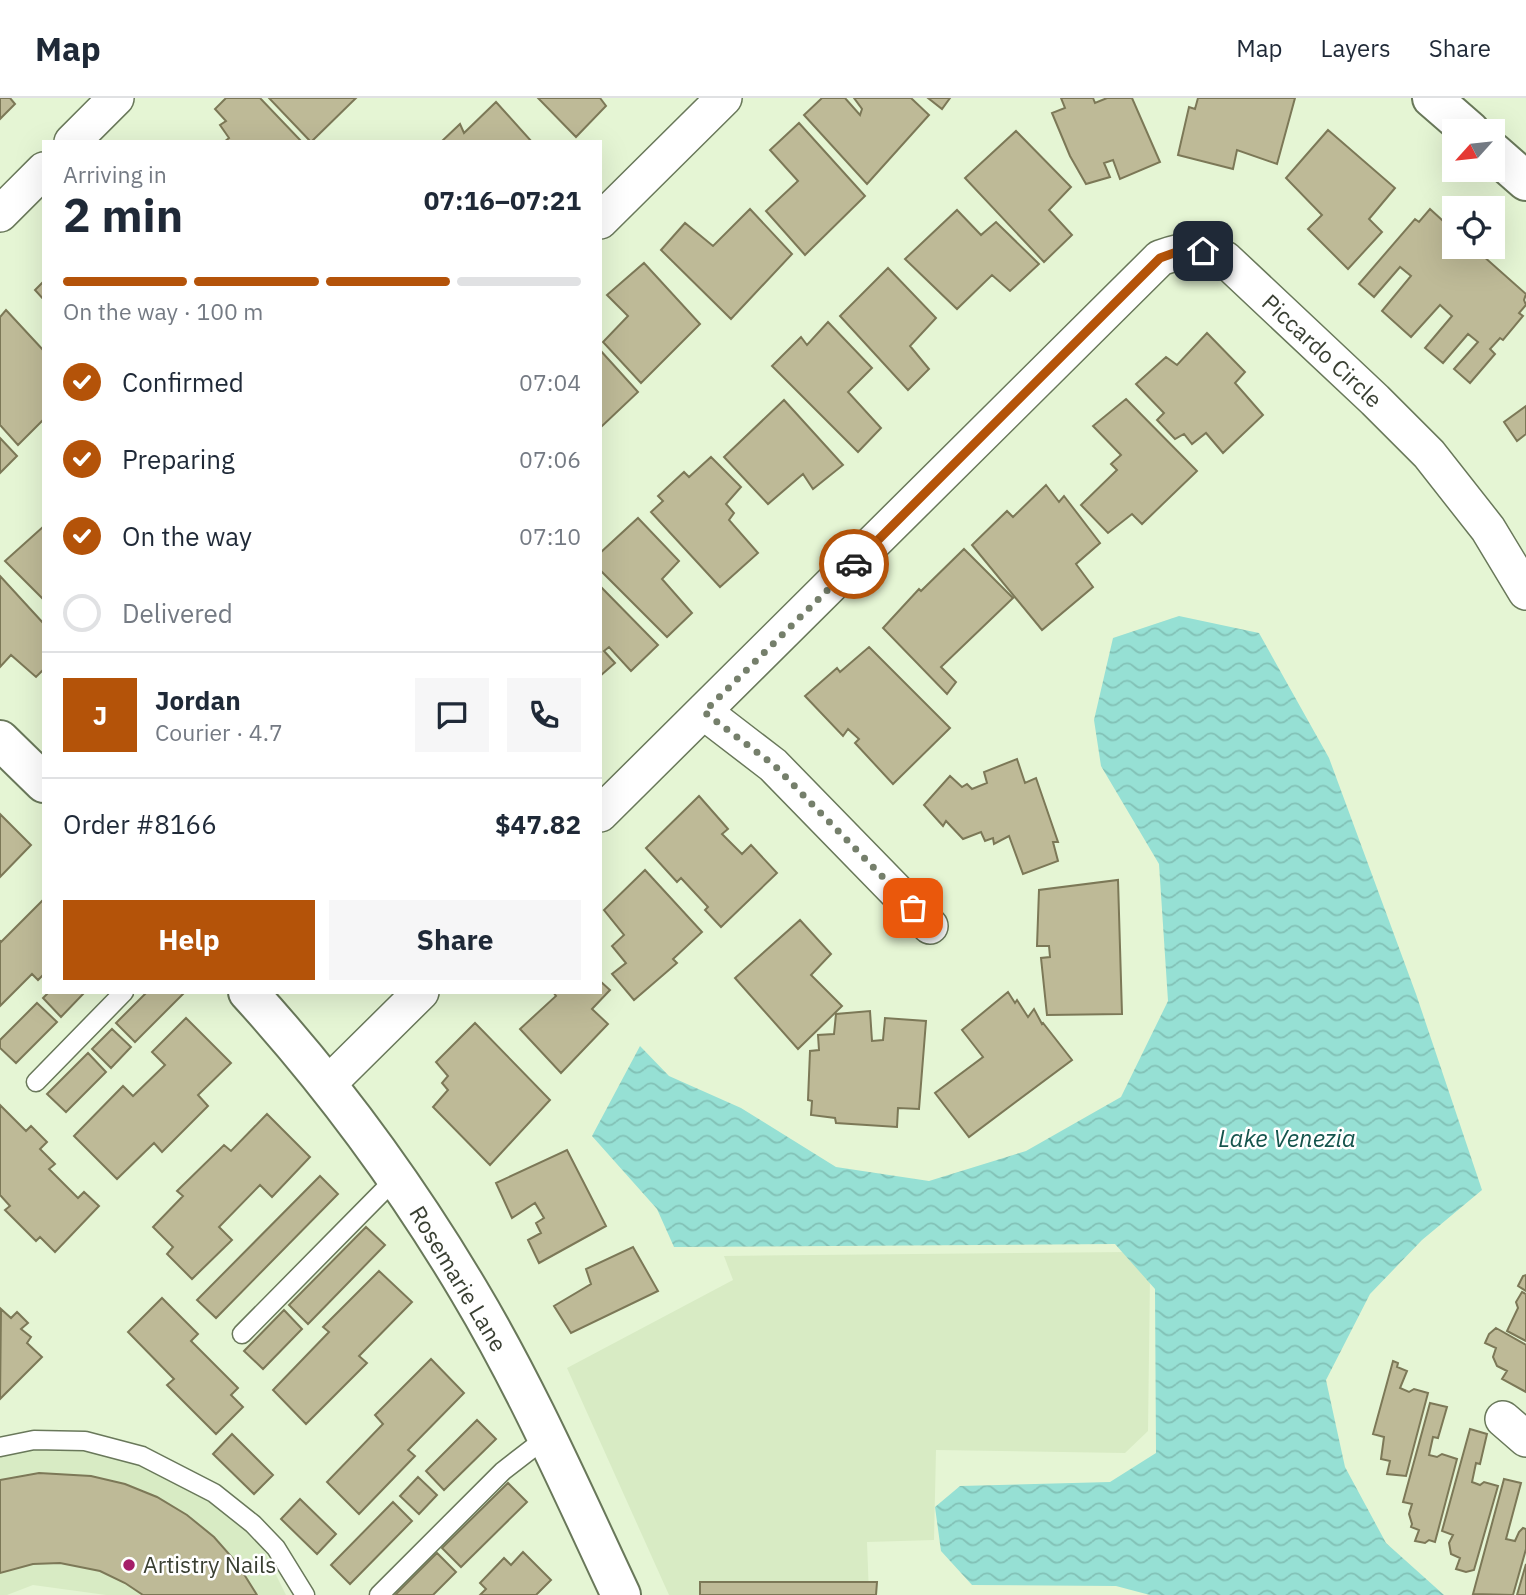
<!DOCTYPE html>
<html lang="en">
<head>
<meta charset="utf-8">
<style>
  body { margin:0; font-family:"IBM Plex Sans",sans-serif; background:#f6f6f7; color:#1f2937; height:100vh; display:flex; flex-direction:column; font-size:26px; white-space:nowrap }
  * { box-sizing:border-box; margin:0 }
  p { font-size:23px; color:#747a83 }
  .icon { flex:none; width:38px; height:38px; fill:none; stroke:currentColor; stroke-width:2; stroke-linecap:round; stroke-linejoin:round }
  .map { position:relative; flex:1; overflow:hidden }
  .drawer { position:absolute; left:42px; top:42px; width:560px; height:854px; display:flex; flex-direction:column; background:#fff; border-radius:0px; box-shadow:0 7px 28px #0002 }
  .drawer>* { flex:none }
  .needle { width:46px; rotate:243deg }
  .buttons { position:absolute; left:1442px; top:21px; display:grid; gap:14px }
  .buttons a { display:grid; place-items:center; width:63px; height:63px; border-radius:0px; background:#fff; box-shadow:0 7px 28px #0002; font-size:35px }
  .pin { position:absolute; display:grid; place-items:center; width:60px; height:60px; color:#fff; margin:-30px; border-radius:14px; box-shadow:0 4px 10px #0006 }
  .courier { position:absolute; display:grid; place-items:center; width:70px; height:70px; margin:-35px; border:5px solid #b45309; border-radius:50%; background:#fff; color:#222; box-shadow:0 2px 9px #0007 }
  .summary em { font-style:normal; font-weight:700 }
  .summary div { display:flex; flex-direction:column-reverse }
  .summary { display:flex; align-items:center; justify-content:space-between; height:119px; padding:0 21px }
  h1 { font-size:46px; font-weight:700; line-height:52px }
  .bar { display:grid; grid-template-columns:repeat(4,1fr); gap:10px 7px; align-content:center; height:84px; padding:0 21px }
  .bar i { height:9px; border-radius:5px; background:#e0e1e3 }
  .bar .on { background:#b45309 }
  .bar p { grid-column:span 4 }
  .line { display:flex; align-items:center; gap:18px; padding:0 21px; border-top:2px solid #e0e1e3 }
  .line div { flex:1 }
  .round { display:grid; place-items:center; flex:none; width:74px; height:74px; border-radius:0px; background:#f6f6f7 }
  ol { padding:0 21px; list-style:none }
  li { display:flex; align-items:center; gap:21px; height:77px }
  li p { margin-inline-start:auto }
  li .icon { padding:7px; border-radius:50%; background:#b45309; color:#fff; stroke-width:4 }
  li:last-child { color:#747a83 }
  li i { width:38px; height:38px; border:4px solid #e0e1e3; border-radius:50% }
  .button { display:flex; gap:14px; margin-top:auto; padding:14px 21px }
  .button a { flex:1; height:80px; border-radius:0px; background:#b45309; color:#fff; font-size:28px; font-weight:700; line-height:80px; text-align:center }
  .button a+a { background:#f6f6f7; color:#1f2937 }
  header { display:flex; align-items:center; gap:42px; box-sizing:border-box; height:98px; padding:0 35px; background:#fff; border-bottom:2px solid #e0e1e3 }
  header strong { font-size:33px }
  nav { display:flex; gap:38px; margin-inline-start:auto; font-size:24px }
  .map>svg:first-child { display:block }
</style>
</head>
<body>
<header>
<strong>Map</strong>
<nav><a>Map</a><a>Layers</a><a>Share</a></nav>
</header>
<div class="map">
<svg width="1526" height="1497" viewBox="0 0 1526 1497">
  <defs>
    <pattern id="water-waves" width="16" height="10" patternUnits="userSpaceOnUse" patternTransform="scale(1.75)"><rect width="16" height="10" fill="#96e0d4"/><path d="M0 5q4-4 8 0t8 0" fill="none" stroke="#82c1b6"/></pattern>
  </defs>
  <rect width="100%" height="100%" fill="#e5f5d4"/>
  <!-- built -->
  <path fill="#d8ebc4" d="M1129,1154L1150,1177L1148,1333L1125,1355L936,1352L934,1442L867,1444L869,1497H669L567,1270L733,1182L724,1158Z
    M0,1344L140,1350L247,1419L286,1497H106L33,1487L7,1497H0Z"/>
  <!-- water -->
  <path fill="url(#water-waves)" d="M1179,518L1259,535L1329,660L1416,896L1482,1092L1422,1142L1370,1196L1326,1282L1345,1369L1386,1445L1444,1497H1150L1116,1488L972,1487L941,1453L935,1409L960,1388L1110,1384L1156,1355L1155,1191L1115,1146L674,1149L657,1111L592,1038L640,948L669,978L741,1010L836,1069L929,1083L1026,1053L1121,999L1168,903L1159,766L1101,668L1094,622L1113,540Z"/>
  <!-- building -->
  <path fill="#beba97" stroke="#7c7857" stroke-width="2" d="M0,0H10L15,6L0,21Z
    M226,0H260L302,44H224L229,40L220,27L226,23L215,11Z
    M269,0H356L311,44Z
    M538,0H600L606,8L576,39Z
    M822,0H845L860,17L862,11L854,0H911L929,17L867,86L804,17Z
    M928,0H950L942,11Z
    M1061,0H1093L1095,5L1107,0H1132L1160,64L1120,81L1113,62L1104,65L1110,79L1086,86L1070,58L1052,15L1065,10Z
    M1198,0H1295L1277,66L1237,52L1233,71L1178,57L1189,9L1195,11Z
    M496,4L532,44H441L460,26L464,35Z
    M799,25L865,98L805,157L766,113L798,83L770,52Z
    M1328,32L1395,90L1369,121L1382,134L1348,171L1308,131L1322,117L1286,80Z
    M1016,33L1071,89L1049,112L1072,137L1044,164L965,80Z
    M750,111L792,156L731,221L661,152L685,125L713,148Z
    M1430,111L1454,133V149H1473L1526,196L1524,202L1526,207L1519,215L1523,218L1503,242L1500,240L1490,251L1495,256L1470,285L1454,271L1478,244L1468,236L1443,265L1425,250L1452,218L1440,207L1411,239L1382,213L1411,178L1400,169L1374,199L1359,186L1415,121L1419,124Z
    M957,112L981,137L996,124L1039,166L1010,193L992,177L957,211L905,161Z
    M644,165L700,226L641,285L603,244L628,218L607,197Z
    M888,170L936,220L910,248L929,271L908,292L840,218Z
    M44,183V202L35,192Z
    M6,212L44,253V321L18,347L0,327V219Z
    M828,224L872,270L848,294L881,330L858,354L772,268L801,239L807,247Z
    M1207,235L1245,274L1235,285L1263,317L1223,355L1206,335L1192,346L1184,336L1175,341L1157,322L1164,315L1136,286L1166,259L1177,267Z
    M600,252L638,294L600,330Z
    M1126,301L1197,373L1142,426L1132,416L1108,435L1081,407L1117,372L1111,366L1121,357L1093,328Z
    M784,302L843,367L813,391L803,376L768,406L724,359Z
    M1526,308V336L1517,343L1504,324Z
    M0,340L17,358L0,375Z
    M711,359L741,389L726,406L734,415L729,422L758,455L720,489L651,414L663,403L658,398L684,374L689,379Z
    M1046,387L1059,404L1064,398L1100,445L1076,466L1093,489L1042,532L972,447L1007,413L1013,419Z
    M638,420L679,463L662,481L692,515L667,539L600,472V455Z
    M44,428V502L5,463Z
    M964,451L1013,500L941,569L956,584L947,596L883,530L919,491L921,493Z
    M0,478L44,526V571L36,579L11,557L0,569Z
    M600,488L658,547L631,573L609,549L604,553L615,565L600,578Z
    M869,549L950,630L893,686L855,645L859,641L848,631L843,638L805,598L837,570L840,574Z
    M1017,661L1025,685L1036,680L1058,744H1053L1058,763L1023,776L1009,738L994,746L993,740L985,743L981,734L963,741L946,723L943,728L924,707L950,678L962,689L967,686L972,691L987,685L984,674Z
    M699,698L728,731L722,736L742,756L751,747L777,775L721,829L705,812L708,809L681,780L677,784L646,750Z
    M0,716L31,747L0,779Z
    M645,772L702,834L673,861L677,865L634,902L612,876L626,865L612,848L624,837L604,812Z
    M1118,782L1122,916L1047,917L1041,860L1050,859L1049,848H1037L1039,792Z
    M44,801V876L38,882L32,876L0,908V843L1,844Z
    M800,822L831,856L811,877L842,908L798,951L735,880Z
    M600,883L610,892L592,911L608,926L561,975L520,931L556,898L553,894H600Z
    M49,894H85L61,919L43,900Z
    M147,894H185L135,944L116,925Z
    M1008,894L1015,905L1017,902L1028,919L1034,911L1042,926L1043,925L1072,962L969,1039L935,995L983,959L962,932Z
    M37,905L57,924L16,965L0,950V942Z
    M870,913L872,943L883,942L885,920L926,923L919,1011L898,1010L897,1029L836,1025L835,1020L811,1017L812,1003L808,1002L810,953L819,952L818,937L834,936L836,916Z
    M186,920L231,965L198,997L208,1008L162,1054L154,1045L117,1081L74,1038L123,988L133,998L165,967L152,954Z
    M475,925L550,1002L490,1067L433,1009L448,992L442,985L448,978L436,964Z
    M112,931L131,949L111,970L92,951Z
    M88,955L106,974L66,1014L47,996Z
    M0,1007L26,1033L31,1028L47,1044L40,1051L55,1066L49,1071L78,1100L84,1094L99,1108L55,1154L40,1139L36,1143L5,1112L10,1108L0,1097Z
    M267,1016L310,1059L272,1099L260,1087L219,1129L232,1142L192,1181L167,1156L173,1149L153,1129L183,1098L177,1093L224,1047L231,1053Z
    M567,1052L606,1128L539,1165L528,1142L541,1135L536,1125L544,1120L535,1105L512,1120L496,1085Z
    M320,1078L338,1096L216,1220L197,1202Z
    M366,1129L385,1147L308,1226L289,1207Z
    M633,1149L658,1193L571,1235L554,1208L591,1186L586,1171Z
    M379,1173L412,1204L359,1258L367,1265L306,1326L273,1292L329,1234L323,1229Z
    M1526,1177V1193L1518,1188L1523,1178Z
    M1522,1194L1526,1196V1243L1507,1233L1518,1210L1516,1204Z
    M162,1200L198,1236L191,1243L238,1290L231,1297L243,1309L216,1336L167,1287L174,1281L128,1234Z
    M1,1211L11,1220L17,1214L28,1225L21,1231L31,1239L27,1245L42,1259L0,1301Z
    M284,1212L302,1231L263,1271L244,1253Z
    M1496,1230L1526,1247V1294L1502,1281L1507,1273L1497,1268L1493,1259L1496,1250L1485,1245L1489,1236Z
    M431,1261L464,1295L408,1352L415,1358L359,1416L327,1384L383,1326L375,1317Z
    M1393,1263L1398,1265L1397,1269L1407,1273L1400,1290L1409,1294L1414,1291L1428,1295L1406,1378L1387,1376L1390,1363L1381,1361L1384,1339L1373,1336Z
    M1430,1305L1447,1309L1438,1340L1433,1339L1429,1357L1437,1359L1442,1356L1457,1361L1435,1444L1429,1442L1425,1445L1415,1443L1419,1432L1411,1429L1412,1426L1409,1416L1412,1406L1403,1404Z
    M477,1322L496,1341L444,1392L426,1373Z
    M1470,1331L1487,1336L1480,1366L1476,1365L1472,1384L1480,1387L1484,1384L1498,1388L1474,1472L1466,1474L1456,1471L1460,1460L1451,1456L1449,1445L1453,1437L1442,1433Z
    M232,1336L273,1377L254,1396L213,1356Z
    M39,1375L91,1378L125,1386L157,1399L187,1417L214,1439L237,1465L257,1497H143L125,1485L100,1473L60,1465L33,1466L0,1475V1382Z
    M418,1379L437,1397L419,1416L400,1398Z
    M1504,1381L1521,1385L1506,1441L1515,1443L1519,1434L1523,1430L1526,1431V1451L1513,1497L1473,1496Z
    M508,1385L527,1404L461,1469L442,1450Z
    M300,1401L336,1436L317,1456L281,1421Z
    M393,1404L412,1423L350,1486L331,1467Z
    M523,1454L551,1482L536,1497H480L486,1491L480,1485L504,1460L511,1467Z
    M437,1455L456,1474L433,1497H395Z
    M1526,1466V1497H1517Z
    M700,1484H877L876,1497H700Z"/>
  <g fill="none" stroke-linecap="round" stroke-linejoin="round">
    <!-- lane casing -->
    <g stroke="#69785a" stroke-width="21">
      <path id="lane" d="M36,984L124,894
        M242,1236L396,1080
        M0,1349L34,1342L85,1343L142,1358L214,1395L253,1426L276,1450L305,1497
        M379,1497L503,1373L547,1339"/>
    </g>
    <!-- street casing -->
    <g stroke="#69785a" stroke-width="38">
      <path id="street" d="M72,44L116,0
        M0,116L44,72
        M600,123L724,0
        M704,614L773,667L930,828
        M600,716L1160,160C1190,150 1196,150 1225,161L1375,302L1429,356L1488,431L1526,494
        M327,987L421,894
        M1503,1321L1526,1341"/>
    </g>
    <!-- secondary casing -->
    <g stroke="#69785a" stroke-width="42">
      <path id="secondary" d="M1432,0L1470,33
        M1493,54L1526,83
        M0,642L44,685
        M248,894C331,985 406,1087 469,1193C527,1290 573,1395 621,1497"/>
    </g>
    <!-- lane -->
    <use href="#lane" stroke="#fff" stroke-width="18"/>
    <!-- street -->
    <use href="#street" stroke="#fff" stroke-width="35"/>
    <!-- secondary -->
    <use href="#secondary" stroke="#fff" stroke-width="38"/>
  </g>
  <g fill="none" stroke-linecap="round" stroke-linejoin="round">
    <!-- done -->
    <path stroke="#757f6b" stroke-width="7" stroke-dasharray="0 12.6" d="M854,466L704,614L774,667L913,810"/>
    <!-- route -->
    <path stroke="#b45309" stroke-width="9" d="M854,466L1160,160L1185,151L1203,153"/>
  </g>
  <!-- markers -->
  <circle fill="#a51e68" stroke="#fff" stroke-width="2.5" cx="129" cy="1467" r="7"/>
  <g text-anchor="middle" stroke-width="5" stroke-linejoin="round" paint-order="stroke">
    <!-- street labels -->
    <g font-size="23" fill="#393f32" stroke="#fff">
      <text transform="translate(1322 253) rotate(43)" y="8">Piccardo Circle</text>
      <text transform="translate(458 1181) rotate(59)" y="8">Rosemarie Lane</text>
    </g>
    <!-- poi labels -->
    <g font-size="23" fill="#393f32" stroke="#fff" text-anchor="start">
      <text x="143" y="1475">Artistry Nails</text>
    </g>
    <!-- water labels -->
    <g font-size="24" font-style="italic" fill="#15544d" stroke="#fff">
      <text x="1287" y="1049">Lake Venezia</text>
    </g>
  </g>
</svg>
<div class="buttons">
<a><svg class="needle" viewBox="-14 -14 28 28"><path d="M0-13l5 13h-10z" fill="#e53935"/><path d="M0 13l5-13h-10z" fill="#747a83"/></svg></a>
<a><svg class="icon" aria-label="locate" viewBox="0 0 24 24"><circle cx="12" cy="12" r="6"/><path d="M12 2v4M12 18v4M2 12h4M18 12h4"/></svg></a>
</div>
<div class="pin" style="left:913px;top:810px;background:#ea580c"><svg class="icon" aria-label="bag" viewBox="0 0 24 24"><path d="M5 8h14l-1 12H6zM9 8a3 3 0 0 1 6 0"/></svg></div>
<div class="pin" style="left:1203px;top:153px;background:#1f2937"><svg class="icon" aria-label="home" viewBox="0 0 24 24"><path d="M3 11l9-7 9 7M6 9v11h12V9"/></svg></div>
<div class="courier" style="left:854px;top:466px"><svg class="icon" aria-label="car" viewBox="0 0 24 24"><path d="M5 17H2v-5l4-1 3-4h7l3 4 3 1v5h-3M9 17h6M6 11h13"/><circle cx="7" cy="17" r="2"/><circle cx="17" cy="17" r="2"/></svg></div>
<section class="drawer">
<div class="summary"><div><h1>2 min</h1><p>Arriving in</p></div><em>07:16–07:21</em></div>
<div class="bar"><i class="on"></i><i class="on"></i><i class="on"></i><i></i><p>On the way · 100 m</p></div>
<ol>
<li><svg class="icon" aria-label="check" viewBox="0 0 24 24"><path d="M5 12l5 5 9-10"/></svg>Confirmed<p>07:04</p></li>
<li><svg class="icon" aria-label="check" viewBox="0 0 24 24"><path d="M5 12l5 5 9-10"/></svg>Preparing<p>07:06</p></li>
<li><svg class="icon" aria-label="check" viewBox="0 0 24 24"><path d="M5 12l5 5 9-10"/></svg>On the way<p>07:10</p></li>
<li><i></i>Delivered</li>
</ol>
<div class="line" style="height:126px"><b class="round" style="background:#b45309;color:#fff">J</b><div><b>Jordan</b><p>Courier · 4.7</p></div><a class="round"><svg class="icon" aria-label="chat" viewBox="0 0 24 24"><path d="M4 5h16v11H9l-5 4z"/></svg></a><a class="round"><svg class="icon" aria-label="phone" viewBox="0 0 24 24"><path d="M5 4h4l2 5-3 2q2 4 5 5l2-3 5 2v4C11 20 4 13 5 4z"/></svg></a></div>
<div class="line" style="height:91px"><div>Order #8166</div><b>$47.82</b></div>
<div class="button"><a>Help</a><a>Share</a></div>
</section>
</div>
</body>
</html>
